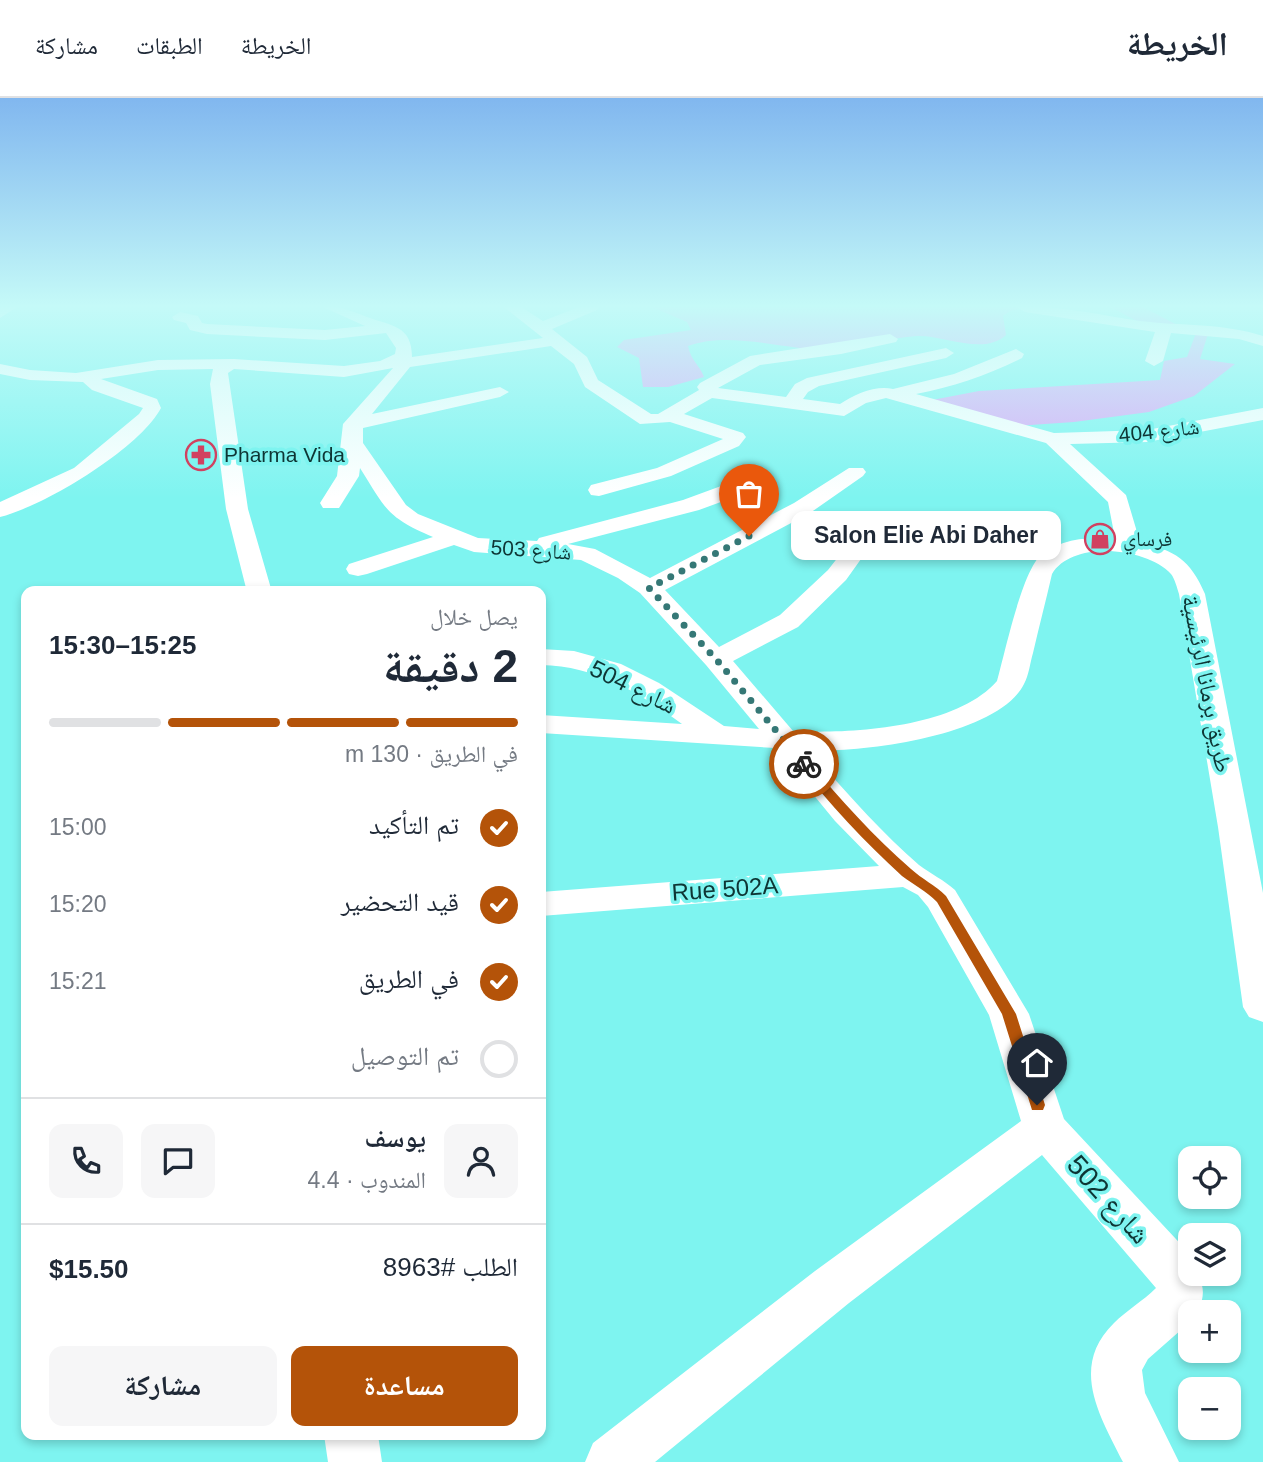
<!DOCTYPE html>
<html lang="ar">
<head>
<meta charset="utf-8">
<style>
  body { margin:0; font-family:Arial,"Noto Naskh Arabic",sans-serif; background:#f6f6f7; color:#1f2937; direction:rtl; height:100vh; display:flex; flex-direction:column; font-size:26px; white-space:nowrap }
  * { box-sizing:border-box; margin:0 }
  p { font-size:23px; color:#747a83 }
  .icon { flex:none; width:38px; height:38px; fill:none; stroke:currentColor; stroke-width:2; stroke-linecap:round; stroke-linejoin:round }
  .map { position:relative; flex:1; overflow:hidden; direction:ltr }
  .sheet { position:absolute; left:21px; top:488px; width:525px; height:854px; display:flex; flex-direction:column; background:#fff; border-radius:14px; box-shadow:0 4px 10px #0003; direction:rtl }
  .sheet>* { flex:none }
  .buttons { position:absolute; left:1178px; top:1048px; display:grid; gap:14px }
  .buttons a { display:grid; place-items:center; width:63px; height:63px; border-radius:14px; background:#fff; box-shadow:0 4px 10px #0003; font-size:35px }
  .pin { position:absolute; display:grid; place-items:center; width:60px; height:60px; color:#fff; margin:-72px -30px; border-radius:50% 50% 50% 0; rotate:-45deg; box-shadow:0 0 7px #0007 }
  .pin .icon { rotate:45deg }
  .courier { position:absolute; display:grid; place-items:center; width:70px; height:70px; margin:-35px; border:5px solid #b45309; border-radius:50%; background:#fff; color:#222; box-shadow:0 2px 9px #0007 }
  .bubble { position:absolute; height:49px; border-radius:14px; background:#fff; box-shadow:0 4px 10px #0003; font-size:23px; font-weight:800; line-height:49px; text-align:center; direction:rtl }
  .overview em { font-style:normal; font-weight:800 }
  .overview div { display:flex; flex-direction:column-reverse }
  .overview { display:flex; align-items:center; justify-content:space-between; height:119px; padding:0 28px }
  h1 { font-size:46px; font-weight:800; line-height:52px }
  .bar { display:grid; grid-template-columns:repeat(4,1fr); gap:10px 7px; align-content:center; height:84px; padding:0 28px }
  .bar i { height:9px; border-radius:5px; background:#e0e1e3 }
  .bar .selected { background:#b45309 }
  .bar p { grid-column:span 4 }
  .line { display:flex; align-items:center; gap:18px; padding:0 28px; border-top:2px solid #e0e1e3 }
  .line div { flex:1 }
  .round { display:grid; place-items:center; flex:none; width:74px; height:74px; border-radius:14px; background:#f6f6f7 }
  ol { padding:0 28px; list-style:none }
  li { display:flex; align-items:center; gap:21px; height:77px }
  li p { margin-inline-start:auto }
  li .icon { padding:7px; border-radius:50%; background:#b45309; color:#fff; stroke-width:4 }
  li:last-child { color:#747a83 }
  li i { width:38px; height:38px; border:4px solid #e0e1e3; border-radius:50% }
  .action { display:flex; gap:14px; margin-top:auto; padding:14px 28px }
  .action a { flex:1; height:80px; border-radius:14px; background:#b45309; color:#fff; font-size:28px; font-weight:800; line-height:80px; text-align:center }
  .action a+a { background:#f6f6f7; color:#1f2937 }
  header { display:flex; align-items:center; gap:42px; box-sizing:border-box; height:98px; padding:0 35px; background:#fff; border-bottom:2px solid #e0e1e3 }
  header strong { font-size:33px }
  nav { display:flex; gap:38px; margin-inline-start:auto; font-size:24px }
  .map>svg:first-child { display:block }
</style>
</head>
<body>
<header>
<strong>الخريطة</strong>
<nav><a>الخريطة</a><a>الطبقات</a><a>مشاركة</a></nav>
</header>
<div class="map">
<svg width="1263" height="1364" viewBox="0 0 1263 1364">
  <rect width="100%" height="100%" fill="#7ef4f0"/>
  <!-- green -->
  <path fill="#daa9f7" d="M652,209H1026L1010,213L1003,218L1006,237C983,258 945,237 917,238C889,239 861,252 832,252C786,253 732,232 688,248C691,263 699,266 704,279L668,289H643L639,260L617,249L624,242L691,232L687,224Z
    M1111,209H1143L1181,229L1144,227Z
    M1196,235L1208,236L1200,261L1235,266L1194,298L1149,314L1074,324L1016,328L932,302L979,293L1160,282L1164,263L1187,259Z"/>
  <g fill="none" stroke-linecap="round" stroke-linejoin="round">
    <!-- minor -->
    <path fill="#fff" fill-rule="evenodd" d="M0,209H17L0,220Z
      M323,209C340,208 351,213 367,219C391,228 412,227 412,259L543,240L504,209H521L543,223L579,209H599L597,212L552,231L587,259L598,282L651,316H658L699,292L697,289L700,285L750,258L890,236L898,241L896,244L841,256L760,267L718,290L786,299L795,286L807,280L946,250L954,255L946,260L819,288L808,294L803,301L840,306C855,296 876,287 893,291L954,276L1016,251L1024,256L1022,260C988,277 953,289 916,296L1054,335L1147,332L1263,310V322L1147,344L1070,346L1126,397L1140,444C1175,453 1190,461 1205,496L1263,795V924L1249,919L1243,909L1218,729L1179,496C1177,490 1175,481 1171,476C1146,449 1072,442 1052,476C1046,502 1039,529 1033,555C1030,565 1029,577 1024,586C998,638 861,655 809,652C844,692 879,732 919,767C931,776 944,782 955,792L1029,916L1064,1021L1189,1155L1190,1176H1198C1205,1191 1204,1199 1198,1214H1190V1224L1148,1261L1142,1272L1145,1295L1179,1364H1123C1100,1318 1069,1269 1114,1225C1127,1212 1143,1203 1156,1190L1042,1057L849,1205L655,1364H585L593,1345L815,1173L1021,1023L989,917L928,809L918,797L903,789L541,818V794L879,768L835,723L775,650L541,635V617L682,626C638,594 596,568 541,567V551L574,553L621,566L659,585L724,628L759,631L706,567L640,495L618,480L581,462L474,454L454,447L367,476L358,478L349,476L346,471L349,466L433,439C386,419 386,411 360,370L359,378L339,410H323L320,405L337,378L343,326L393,270L344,279L234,271L228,275L248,411L272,494H247L226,411L210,286L213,271L158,272L101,281L157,301L161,310C140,350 45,408 0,419V404L74,370L139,316L143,310L92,292L83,284L30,282L0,276V266L30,272L76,275L158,262L234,261L344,268L380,263L395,256L396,250L386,235L325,242L207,236L190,232L186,225L174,222L172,219L180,214L198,218L202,225L207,226L325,232L365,228ZM551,248L574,266L585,289L640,326L670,324L723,341L657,370L591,387L588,392L591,397L599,398L671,378L739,348L746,339L743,335L684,316L712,300L844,318L866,305L886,300L1046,345L1108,404L1115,440C1091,439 1063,440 1042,456C1022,472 1005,555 997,583C956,630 851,636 793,633L733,563L798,529L846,482L866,454L862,449H846L828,472L780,517L719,549L665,492L810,415L863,378L866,374L863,370H849L794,405L650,480L595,451L568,446L699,412L748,394L751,389L748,384H732L683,402L539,440L537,443L478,440L418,416L406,407L363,345V330L500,299L509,294L500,289L372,316L410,269Z
      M1017,209C1059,207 1099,217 1140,223C1181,228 1223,225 1263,238V248L1239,241L1171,235L1163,263L1154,268L1145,263L1155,234L1025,214Z
      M324,1337H378L382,1364H328Z"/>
  </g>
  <!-- sky -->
  <linearGradient id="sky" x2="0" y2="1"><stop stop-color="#81b7ef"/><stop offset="0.52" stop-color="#c5faf8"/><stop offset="1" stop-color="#c5faf8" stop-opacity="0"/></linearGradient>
  <rect width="1263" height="400" fill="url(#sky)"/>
  <!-- route -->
  <path fill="#b45309" d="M804,662L808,663C840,701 873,738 911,771C922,781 935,787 946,798L1016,916L1045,1007L1043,1012H1032L1002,916L937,804C926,793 914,787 902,778C865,744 829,706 798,666Z"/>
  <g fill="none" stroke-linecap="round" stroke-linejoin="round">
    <!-- done -->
    <path stroke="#357876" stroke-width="7" stroke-dasharray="0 12.6" d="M749,438L649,490L716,561L804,666"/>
  </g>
  <!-- icons -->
  <defs>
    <g id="pharmacy-ring" transform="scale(1.575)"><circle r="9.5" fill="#7ef4f0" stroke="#d14160" stroke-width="1.5"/><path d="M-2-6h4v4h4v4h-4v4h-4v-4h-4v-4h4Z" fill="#d14160"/></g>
    <g id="shop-ring" transform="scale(1.575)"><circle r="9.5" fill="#7ef4f0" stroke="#d14160" stroke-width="1.5"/><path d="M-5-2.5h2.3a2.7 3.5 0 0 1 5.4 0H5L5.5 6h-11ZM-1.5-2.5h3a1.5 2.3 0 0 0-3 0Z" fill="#d14160"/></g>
  </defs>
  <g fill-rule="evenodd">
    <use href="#pharmacy-ring" x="201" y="357"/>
    <use href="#shop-ring" x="1100" y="441"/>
  </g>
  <g text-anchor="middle" stroke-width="7" stroke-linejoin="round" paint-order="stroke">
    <!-- far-street labels -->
    <g font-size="21" fill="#0e3534" stroke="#7ef4f0">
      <text transform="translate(1159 333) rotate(-6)" y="7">شارع 404</text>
      <text transform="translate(531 452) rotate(4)" y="7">شارع 503</text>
    </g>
    <!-- far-poi labels -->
    <g font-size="21" fill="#0e3534" stroke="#7ef4f0" text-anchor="start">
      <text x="224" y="364">Pharma Vida</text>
      <text x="1123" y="448">فرساي</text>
    </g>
    <!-- street labels -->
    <g font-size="24" fill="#0e3534" stroke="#7ef4f0">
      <text transform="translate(1207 586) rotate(79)" y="8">طريق برمانا الرئيسية</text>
      <text transform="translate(633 589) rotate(26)" y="8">شارع 504</text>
      <text transform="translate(725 791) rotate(-4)" y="8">Rue 502A</text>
    </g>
    <!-- near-street labels -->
    <g font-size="28" fill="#0e3534" stroke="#7ef4f0">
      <text transform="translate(1109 1101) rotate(48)" y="10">شارع 502</text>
    </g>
  </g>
</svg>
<div class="buttons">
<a><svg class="icon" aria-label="locate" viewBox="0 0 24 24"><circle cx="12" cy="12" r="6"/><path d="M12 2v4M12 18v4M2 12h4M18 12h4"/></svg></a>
<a><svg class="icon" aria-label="layers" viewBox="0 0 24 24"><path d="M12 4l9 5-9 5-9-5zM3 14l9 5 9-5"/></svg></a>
<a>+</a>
<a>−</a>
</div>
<div class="pin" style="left:749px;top:438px;background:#ea580c"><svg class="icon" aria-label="bag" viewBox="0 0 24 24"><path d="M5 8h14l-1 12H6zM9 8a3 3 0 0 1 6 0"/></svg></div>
<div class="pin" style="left:1037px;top:1007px;background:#1f2937"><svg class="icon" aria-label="home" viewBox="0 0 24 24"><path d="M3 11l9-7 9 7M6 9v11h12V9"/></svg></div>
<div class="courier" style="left:804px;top:666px"><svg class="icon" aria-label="bike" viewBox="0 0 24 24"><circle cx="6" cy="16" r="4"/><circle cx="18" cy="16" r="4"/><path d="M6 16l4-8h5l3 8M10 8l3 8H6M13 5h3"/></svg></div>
<div class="bubble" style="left:791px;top:413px;width:270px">Salon Elie Abi Daher</div>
<section class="sheet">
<div class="overview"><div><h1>2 دقيقة</h1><p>يصل خلال</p></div><em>15:25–15:30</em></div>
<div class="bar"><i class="selected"></i><i class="selected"></i><i class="selected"></i><i></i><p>في الطريق · 130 m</p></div>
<ol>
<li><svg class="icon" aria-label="check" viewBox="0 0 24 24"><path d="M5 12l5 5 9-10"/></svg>تم التأكيد<p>15:00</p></li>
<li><svg class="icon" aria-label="check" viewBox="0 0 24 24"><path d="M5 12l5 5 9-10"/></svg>قيد التحضير<p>15:20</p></li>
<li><svg class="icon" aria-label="check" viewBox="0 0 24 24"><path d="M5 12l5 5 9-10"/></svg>في الطريق<p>15:21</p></li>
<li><i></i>تم التوصيل</li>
</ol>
<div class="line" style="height:126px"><a class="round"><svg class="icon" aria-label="person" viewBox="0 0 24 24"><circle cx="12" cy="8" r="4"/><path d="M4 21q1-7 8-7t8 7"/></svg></a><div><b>يوسف</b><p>المندوب · 4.4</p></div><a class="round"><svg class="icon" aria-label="chat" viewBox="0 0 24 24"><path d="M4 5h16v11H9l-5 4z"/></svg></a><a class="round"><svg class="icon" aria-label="phone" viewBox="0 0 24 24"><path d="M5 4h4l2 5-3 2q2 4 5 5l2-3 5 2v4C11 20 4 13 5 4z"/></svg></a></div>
<div class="line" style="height:91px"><div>الطلب #8963</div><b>$15.50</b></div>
<div class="action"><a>مساعدة</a><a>مشاركة</a></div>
</section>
</div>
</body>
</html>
